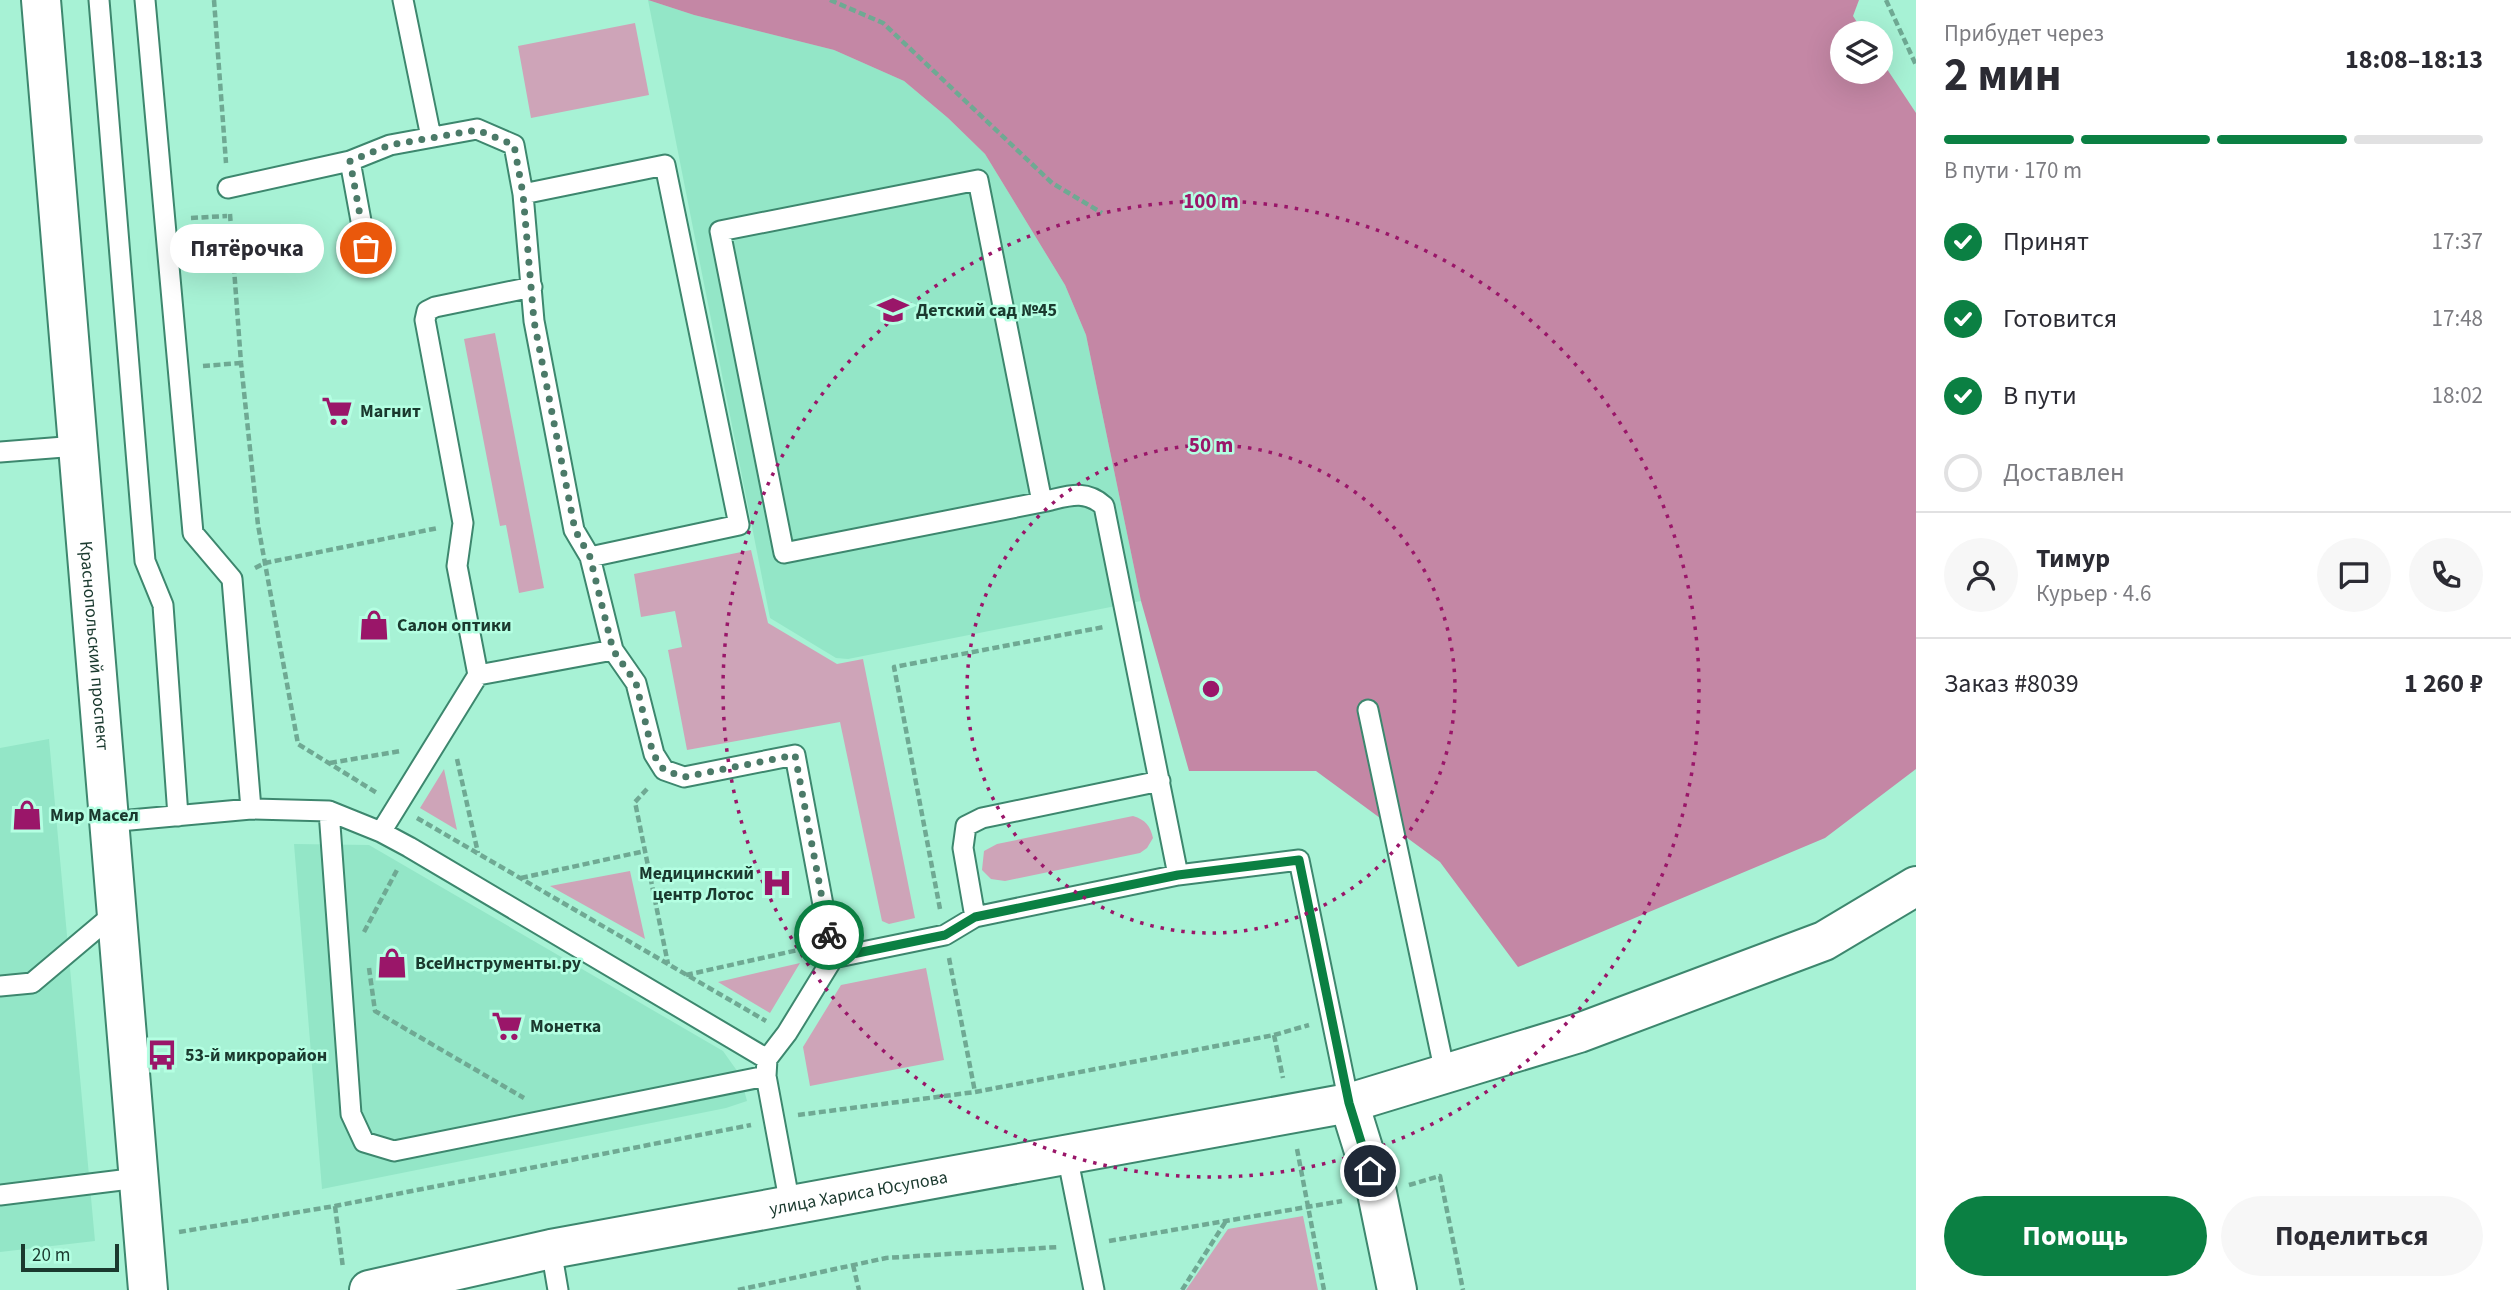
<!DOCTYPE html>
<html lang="ru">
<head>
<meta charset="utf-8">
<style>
  body { margin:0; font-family:"Source Sans 3",sans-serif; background:#f7f7f7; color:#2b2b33; height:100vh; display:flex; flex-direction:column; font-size:26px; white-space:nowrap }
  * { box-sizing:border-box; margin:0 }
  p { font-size:23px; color:#7c7c81 }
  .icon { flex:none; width:38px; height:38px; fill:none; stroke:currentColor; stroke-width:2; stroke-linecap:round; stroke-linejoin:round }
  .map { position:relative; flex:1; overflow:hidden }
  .drawer { display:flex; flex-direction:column; background:#fff; width:595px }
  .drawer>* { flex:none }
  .controls { position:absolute; left:1830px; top:21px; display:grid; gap:14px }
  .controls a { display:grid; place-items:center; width:63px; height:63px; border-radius:50%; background:#fff; box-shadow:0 7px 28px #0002; font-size:35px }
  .scale { position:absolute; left:21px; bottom:18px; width:98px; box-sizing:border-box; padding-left:7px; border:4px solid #1a392e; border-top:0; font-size:19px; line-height:24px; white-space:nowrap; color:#1a392e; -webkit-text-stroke:5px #b4ffe2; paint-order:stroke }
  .pin { position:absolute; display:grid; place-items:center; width:60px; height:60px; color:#fff; margin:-30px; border:4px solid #fff; border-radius:50%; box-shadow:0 2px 7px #0007 }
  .courier { position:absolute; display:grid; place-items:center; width:70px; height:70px; margin:-35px; border:5px solid #0b8043; border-radius:50%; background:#fff; color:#222; box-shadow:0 2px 9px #0007 }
  .bubble { position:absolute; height:49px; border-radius:24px; background:#fff; box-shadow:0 7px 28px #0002; font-size:23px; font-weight:700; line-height:49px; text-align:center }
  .overview em { font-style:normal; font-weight:700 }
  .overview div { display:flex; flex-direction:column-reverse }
  .overview { display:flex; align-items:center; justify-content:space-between; height:119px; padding:0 28px }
  h1 { font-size:46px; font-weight:700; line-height:52px }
  .bar { display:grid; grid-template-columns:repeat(4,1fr); gap:10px 7px; align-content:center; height:84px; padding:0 28px }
  .bar i { height:9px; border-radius:5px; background:#e1e1e2 }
  .bar .selected { background:#0b8043 }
  .bar p { grid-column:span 4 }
  .line { display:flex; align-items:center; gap:18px; padding:0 28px; border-top:2px solid #e1e1e2 }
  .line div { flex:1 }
  .round { display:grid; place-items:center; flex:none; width:74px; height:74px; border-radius:37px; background:#f7f7f7 }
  ol { padding:0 28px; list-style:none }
  li { display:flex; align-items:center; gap:21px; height:77px }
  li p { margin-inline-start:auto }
  li .icon { padding:7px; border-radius:50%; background:#0b8043; color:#fff; stroke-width:4 }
  li:last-child { color:#7c7c81 }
  li i { width:38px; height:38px; border:4px solid #e1e1e2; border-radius:50% }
  .action { display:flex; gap:14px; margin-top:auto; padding:14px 28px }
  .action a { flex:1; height:80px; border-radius:42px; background:#0b8043; color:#fff; font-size:28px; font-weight:700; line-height:80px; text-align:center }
  .action a+a { background:#f7f7f7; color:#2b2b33 }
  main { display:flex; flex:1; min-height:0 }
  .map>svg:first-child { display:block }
</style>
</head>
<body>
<main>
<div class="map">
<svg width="1916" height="1290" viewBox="0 0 1916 1290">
  <rect width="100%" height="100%" fill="#a7f2d5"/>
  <!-- built -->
  <path fill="#93e6c7" d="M648,0L694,15L834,50L904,81L948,118L985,154L1065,285L1086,335L1141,601L848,659L836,658L770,618Z
    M49,739L95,1241L0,1252V748Z
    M294,844L369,845L723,1051L740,1075L747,1101L726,1108L322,1189Z"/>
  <!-- green -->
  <path fill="#cea4b8" d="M635,23L649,95L531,118L518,46Z
    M495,333L544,588L519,593L506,525L500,526L464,339Z
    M751,550L768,623L837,664L863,659L915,918L889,924L882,921L840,722L687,750L668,650L682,647L675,611L641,617L634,574Z
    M444,769L457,830L420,808Z
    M1133,816C1146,820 1150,826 1153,838L1147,848L1140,853L1005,881L991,879L982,870L984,851L997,844Z
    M630,871L645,939L550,886Z
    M800,963L770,1013L718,982Z
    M926,968L944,1060L810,1086L803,1047L841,985Z
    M1303,1216L1318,1290H1186L1228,1229Z"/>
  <!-- forest -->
  <path fill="#c487a5" d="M648,0H1859L1853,16L1864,33H1843V72H1881V60L1916,113V769L1825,838L1518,967L1440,862L1316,771H1189L1141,601L1086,335L1065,285L985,154L948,118L904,81L834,50L694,15Z"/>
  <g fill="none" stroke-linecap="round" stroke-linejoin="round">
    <!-- service casing -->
    <g stroke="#3d876e" stroke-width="23">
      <path id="service" d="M99,0L145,561L163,605L178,816
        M145,0L193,533L232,579L251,809
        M403,0L431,137
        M350,161L366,248
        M228,188L350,161L390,145L477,129L514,145L523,194L534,321L574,530L590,557L613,650L636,683L654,754L664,770L684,777L795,755L833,958
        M523,194L665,165L739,525L590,557
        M532,287L435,307L427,311L425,320L463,523L457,566L478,675L613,650
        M0,452L77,446
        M1042,502L978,180L720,231L784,553L1042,502C1066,497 1084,488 1104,506L1178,875
        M1368,710L1445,1073
        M329,811L351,1114L364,1142L394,1151L766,1076
        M108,822L251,809L329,811L381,832L409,847L767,1059
        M381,832L478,675
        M975,917L963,848L966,826L982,818L1160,781
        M0,986L32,983L115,913
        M1067,1155L1094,1290
        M0,1195L138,1178
        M790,1205L766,1076L767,1059L787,1033L833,958L945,935L975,917L1178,875L1299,860L1349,1103
        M551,1249L558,1290"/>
    </g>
    <!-- minor casing -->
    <g stroke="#3d876e" stroke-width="42">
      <g id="minor">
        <path d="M1349,1103L1377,1193L1397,1290"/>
        <path id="s1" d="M369,1290L551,1249L1349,1103L1579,1033L1824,941L1916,886"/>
      </g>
    </g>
    <!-- tertiary casing -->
    <g stroke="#3d876e" stroke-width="42">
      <g id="tertiary">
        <path id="s2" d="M41,0L148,1290"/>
      </g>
    </g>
    <!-- path -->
    <path stroke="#6fa993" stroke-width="4.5" stroke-dasharray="7 3.5" stroke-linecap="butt" d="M214,0L226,163
      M830,0L883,23L1052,183L1102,213
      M1886,0L1916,65
      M230,214L241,363L258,525L298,744L377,793
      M191,218L227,216
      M203,366L241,363
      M255,568L265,563L438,528
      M457,759L478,853
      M330,763L401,751
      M647,789L635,802L668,964
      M417,818L766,1021
      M521,878L645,851
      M940,909L894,667L1104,627
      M364,932L398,868
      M949,958L975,1092
      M369,968L375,1011L524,1098
      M686,975L807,948
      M1274,1035L1283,1078
      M798,1115L975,1092L1274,1035L1309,1025
      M1297,1149L1324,1290
      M1409,1185L1440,1176L1463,1290
      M335,1206L343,1268
      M179,1232L335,1206L751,1125
      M1109,1241L1342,1201
      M853,1265L859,1290
      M738,1290L886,1258L1059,1247
      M1182,1290L1226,1221"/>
    <!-- service -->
    <use href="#service" stroke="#fff" stroke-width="19"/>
    <!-- minor -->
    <use href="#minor" stroke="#fff" stroke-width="38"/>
    <!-- tertiary -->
    <use href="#tertiary" stroke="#fff" stroke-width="38"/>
  </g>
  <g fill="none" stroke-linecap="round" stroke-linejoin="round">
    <!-- done -->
    <path stroke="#4b7a68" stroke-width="7" stroke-dasharray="0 12.6" d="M366,248L350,161L390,145L477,130L514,145L523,194L534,321L575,530L590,557L613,650L636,683L653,754L664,770L684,777L795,755L829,935"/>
    <!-- route -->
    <path stroke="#0b8043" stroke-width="9" d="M829,935L833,958L945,935L975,917L1178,875L1299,860L1349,1103L1370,1171"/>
  </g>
  <!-- distance rings -->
  <g fill="none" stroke="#9a1669" stroke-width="3.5" stroke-dasharray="3.5 7">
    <circle cx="1211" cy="689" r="244"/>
    <circle cx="1211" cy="689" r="488"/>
  </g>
  <!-- icons -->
  <defs>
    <g id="school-bare" transform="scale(2.415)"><path d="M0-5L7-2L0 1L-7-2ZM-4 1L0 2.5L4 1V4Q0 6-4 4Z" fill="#9a1669" stroke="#b4ffe2" stroke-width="2.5" paint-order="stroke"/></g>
    <g id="supermarket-bare" transform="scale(2.415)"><path d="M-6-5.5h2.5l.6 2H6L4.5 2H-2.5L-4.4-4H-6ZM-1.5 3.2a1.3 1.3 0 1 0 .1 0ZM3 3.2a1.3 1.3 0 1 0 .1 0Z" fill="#9a1669" stroke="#b4ffe2" stroke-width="2.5" paint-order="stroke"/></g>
    <g id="shop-bare" transform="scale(2.415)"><path d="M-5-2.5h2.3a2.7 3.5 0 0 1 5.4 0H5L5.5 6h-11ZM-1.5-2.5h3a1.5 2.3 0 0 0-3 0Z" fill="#9a1669" stroke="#b4ffe2" stroke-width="2.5" paint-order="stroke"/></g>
    <g id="hospital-bare" transform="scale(2.415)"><path d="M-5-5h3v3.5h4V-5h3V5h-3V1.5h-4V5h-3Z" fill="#9a1669" stroke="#b4ffe2" stroke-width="2.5" paint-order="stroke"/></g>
    <g id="bus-bare" transform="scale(2.415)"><path d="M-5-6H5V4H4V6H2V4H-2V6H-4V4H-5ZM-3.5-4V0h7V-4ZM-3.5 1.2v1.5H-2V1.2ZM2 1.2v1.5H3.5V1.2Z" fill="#9a1669" stroke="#b4ffe2" stroke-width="2.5" paint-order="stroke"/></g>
  </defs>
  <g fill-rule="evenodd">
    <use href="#school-bare" x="893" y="310"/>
    <use href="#supermarket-bare" x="337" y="411"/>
    <use href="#shop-bare" x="374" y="625"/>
    <use href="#shop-bare" x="27" y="815"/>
    <use href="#hospital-bare" x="777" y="883"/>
    <use href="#shop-bare" x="392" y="963"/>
    <use href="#supermarket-bare" x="507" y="1026"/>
    <use href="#bus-bare" x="162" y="1055"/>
  </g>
  <g text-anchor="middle" stroke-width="5" stroke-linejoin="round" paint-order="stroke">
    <!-- poi labels -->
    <g font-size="18" font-weight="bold" fill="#1a392e" stroke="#b4ffe2" text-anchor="start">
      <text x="916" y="316">Детский сад №45</text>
      <text x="360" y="417">Магнит</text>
      <text x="397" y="631">Салон оптики</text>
      <text x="50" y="821">Мир Масел</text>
      <text x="754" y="879" text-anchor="end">Медицинский<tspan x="754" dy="21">центр Лотос</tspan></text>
      <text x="415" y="969">ВсеИнструменты.ру</text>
      <text x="530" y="1032">Монетка</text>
      <text x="185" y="1061">53-й микрорайон</text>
    </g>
    <!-- street labels -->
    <g font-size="18" fill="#1a392e" stroke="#b4ffe2">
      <text dy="6" stroke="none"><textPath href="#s2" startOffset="648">Краснопольский проспект</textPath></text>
      <text dy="6" stroke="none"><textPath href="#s1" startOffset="499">улица Хариса Юсупова</textPath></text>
    </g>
  </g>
  <circle cx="1211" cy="689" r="10" fill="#9a1669" stroke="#b4ffe2" stroke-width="3.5"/>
  <g font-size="21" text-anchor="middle" font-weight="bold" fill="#9a1669" stroke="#b4ffe2" stroke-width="5" stroke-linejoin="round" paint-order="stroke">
    <text x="1211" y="208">100 m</text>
    <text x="1211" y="452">50 m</text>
  </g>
</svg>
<div class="controls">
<a><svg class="icon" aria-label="layers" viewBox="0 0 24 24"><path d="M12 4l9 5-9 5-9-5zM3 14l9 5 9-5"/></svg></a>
</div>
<div class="scale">20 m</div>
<div class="pin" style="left:366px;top:248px;background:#ea580c"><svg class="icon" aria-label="bag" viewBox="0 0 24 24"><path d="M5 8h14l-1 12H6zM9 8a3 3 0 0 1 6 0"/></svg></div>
<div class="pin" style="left:1370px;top:1171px;background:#1f2937"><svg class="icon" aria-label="home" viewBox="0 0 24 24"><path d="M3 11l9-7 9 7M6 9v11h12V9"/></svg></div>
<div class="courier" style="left:829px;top:935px"><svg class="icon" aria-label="bike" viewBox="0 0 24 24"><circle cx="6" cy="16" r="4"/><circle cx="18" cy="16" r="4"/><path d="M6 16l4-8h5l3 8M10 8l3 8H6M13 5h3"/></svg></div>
<div class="bubble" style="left:170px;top:224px;width:154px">Пятёрочка</div>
</div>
<section class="drawer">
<div class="overview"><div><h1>2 мин</h1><p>Прибудет через</p></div><em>18:08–18:13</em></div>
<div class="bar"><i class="selected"></i><i class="selected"></i><i class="selected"></i><i></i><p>В пути · 170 m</p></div>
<ol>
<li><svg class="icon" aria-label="check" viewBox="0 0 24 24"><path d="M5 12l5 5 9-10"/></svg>Принят<p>17:37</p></li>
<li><svg class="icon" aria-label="check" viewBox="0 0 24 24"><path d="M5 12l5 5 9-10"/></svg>Готовится<p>17:48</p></li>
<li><svg class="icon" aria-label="check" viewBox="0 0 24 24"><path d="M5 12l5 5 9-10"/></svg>В пути<p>18:02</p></li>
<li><i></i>Доставлен</li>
</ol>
<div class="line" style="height:126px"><a class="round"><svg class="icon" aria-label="person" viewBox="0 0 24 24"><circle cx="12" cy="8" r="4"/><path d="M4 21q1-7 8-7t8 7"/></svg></a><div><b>Тимур</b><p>Курьер · 4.6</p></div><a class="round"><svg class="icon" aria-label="chat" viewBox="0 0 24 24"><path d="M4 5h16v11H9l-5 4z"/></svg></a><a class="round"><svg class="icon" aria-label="phone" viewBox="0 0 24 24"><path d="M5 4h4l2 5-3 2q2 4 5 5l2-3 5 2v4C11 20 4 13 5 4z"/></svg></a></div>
<div class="line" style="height:91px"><div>Заказ #8039</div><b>1 260 ₽</b></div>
<div class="action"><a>Помощь</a><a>Поделиться</a></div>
</section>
</main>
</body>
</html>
